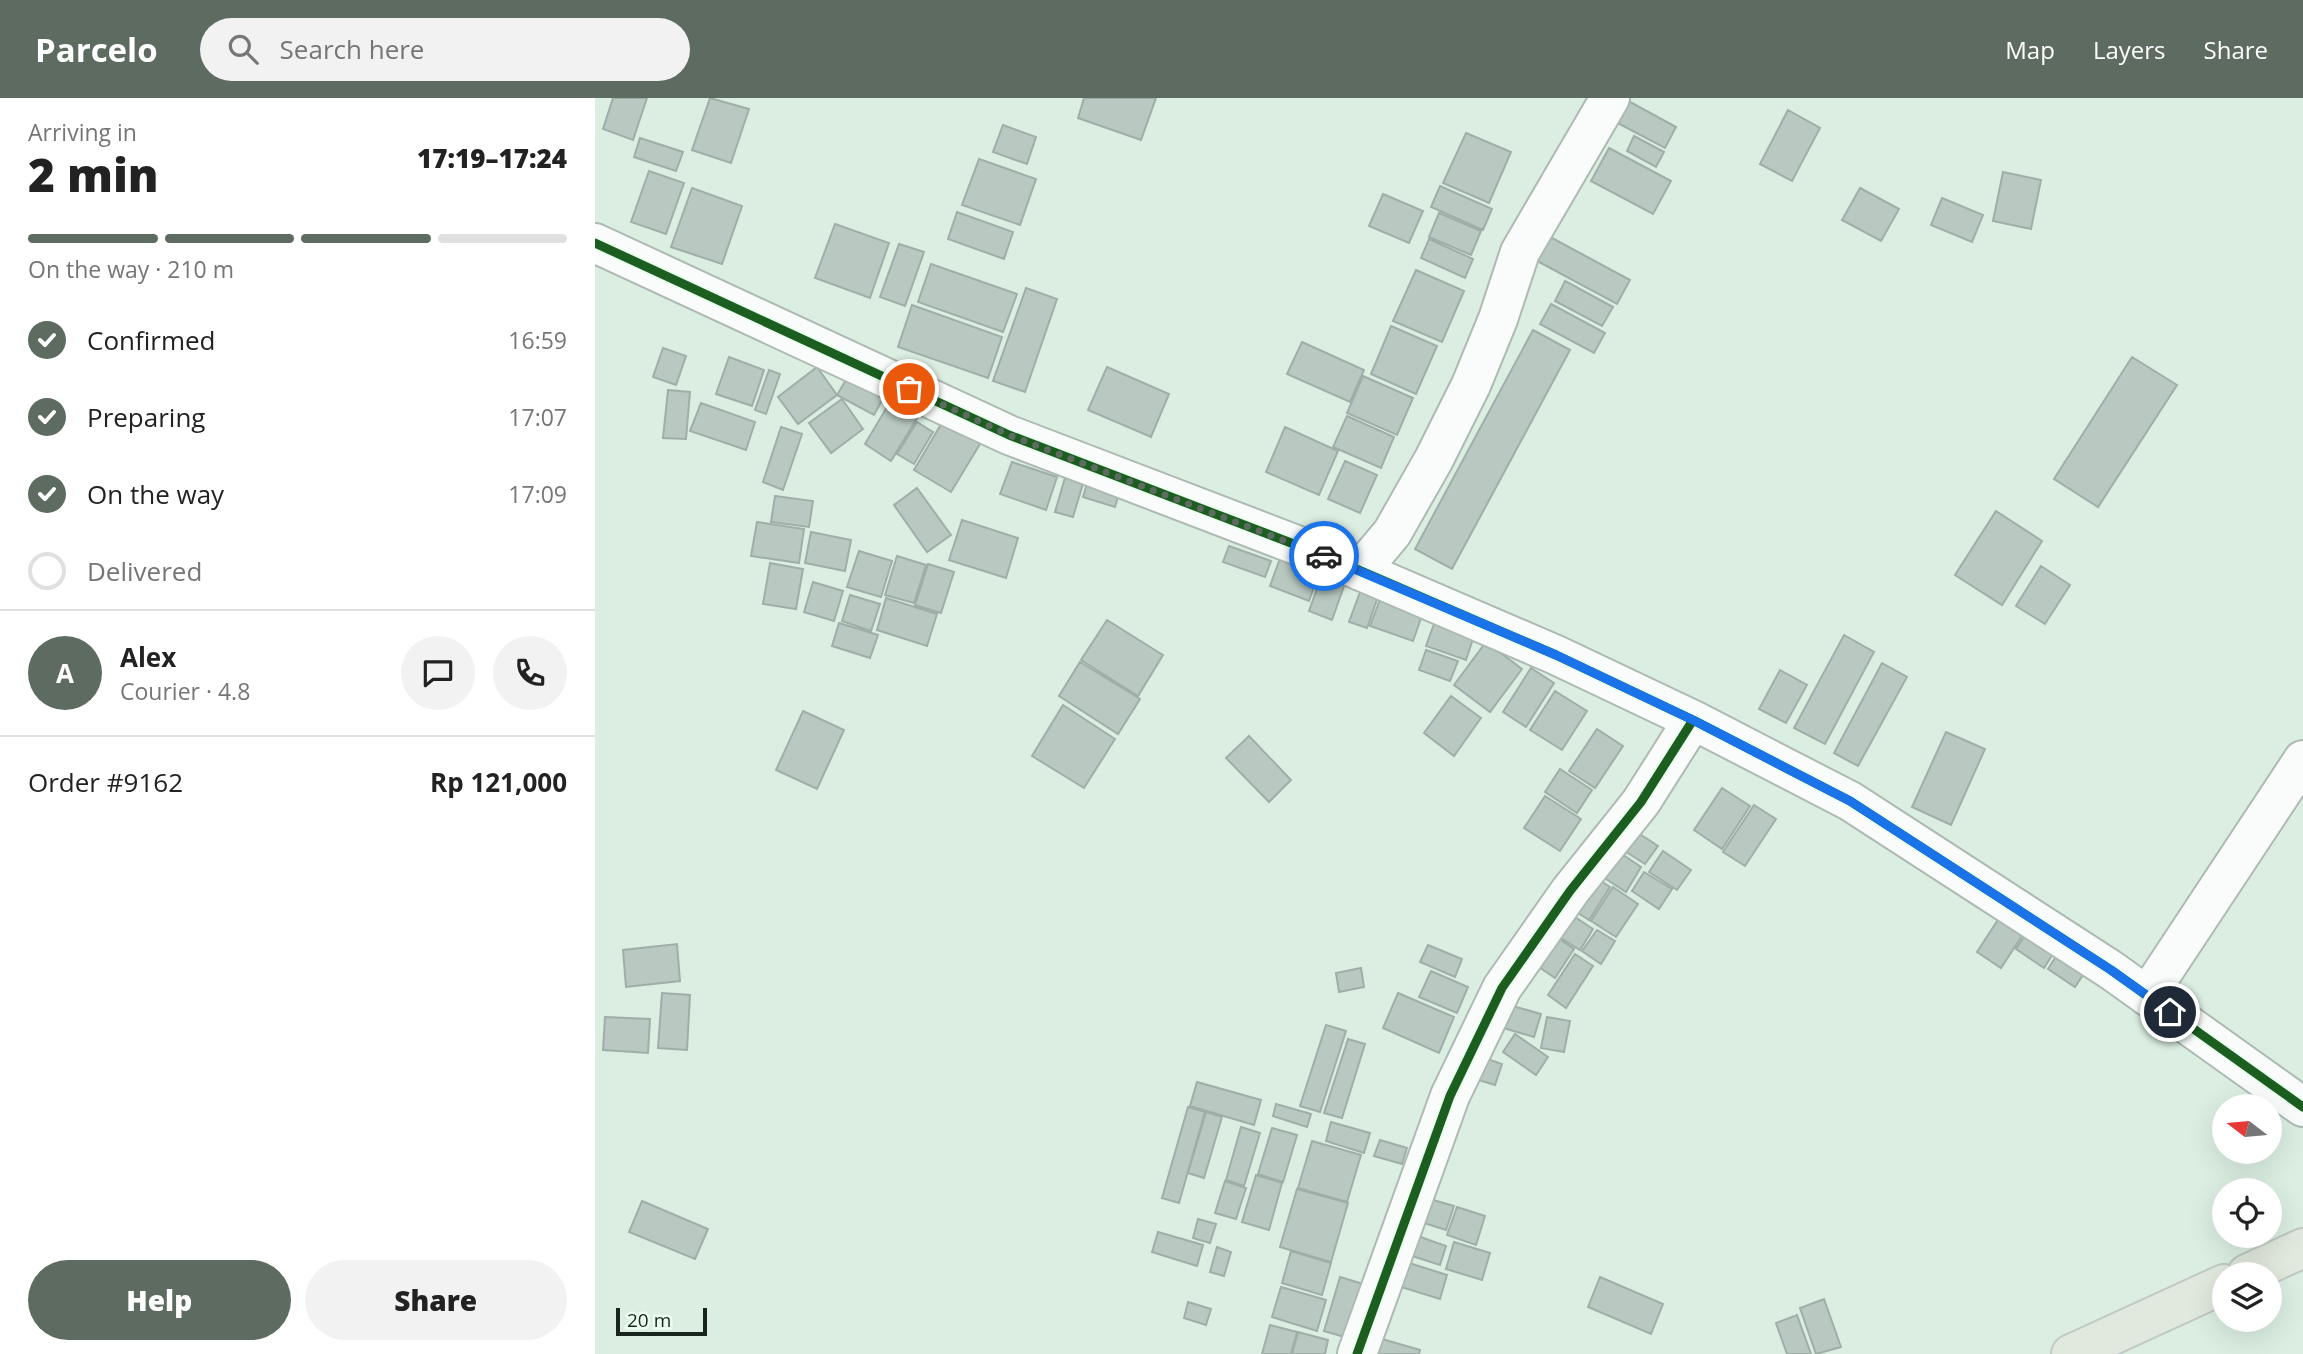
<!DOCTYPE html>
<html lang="en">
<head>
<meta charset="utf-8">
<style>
  body { margin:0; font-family:"Open Sans",sans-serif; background:#f2f2f2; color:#222; height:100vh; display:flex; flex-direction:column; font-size:26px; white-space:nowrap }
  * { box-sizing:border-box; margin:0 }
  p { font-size:23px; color:#767676 }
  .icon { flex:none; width:38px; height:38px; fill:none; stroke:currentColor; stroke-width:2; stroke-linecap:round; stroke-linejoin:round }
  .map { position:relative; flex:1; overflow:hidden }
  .drawer { display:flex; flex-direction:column; background:#fff; width:595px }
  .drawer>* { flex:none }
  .needle { width:46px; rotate:286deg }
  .buttons { position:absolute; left:1617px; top:996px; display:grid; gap:14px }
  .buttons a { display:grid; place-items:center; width:70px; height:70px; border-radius:50%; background:#fff; box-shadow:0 7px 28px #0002; font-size:35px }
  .scale { position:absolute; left:21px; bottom:18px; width:91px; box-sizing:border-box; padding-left:7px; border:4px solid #19251c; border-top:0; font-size:19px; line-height:24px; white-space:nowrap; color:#19251c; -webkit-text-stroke:5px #ebfff0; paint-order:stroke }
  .pin { position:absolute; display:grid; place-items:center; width:60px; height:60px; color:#fff; margin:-30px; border:4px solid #fff; border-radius:50%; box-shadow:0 2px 7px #0007 }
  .courier { position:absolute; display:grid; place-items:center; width:70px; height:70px; margin:-35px; border:5px solid #1a73e8; border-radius:50%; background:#fff; color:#222; box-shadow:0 2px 9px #0007 }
  .head em { font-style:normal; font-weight:800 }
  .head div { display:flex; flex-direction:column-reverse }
  .head { display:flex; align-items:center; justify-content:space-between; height:119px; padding:0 28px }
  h1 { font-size:46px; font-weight:800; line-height:52px }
  .bar { display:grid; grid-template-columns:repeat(4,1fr); gap:10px 7px; align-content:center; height:84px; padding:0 28px }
  .bar i { height:9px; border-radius:5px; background:#e0e0e0 }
  .bar .active { background:#5d6b61 }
  .bar p { grid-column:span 4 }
  .line { display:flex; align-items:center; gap:18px; padding:0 28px; border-top:2px solid #e0e0e0 }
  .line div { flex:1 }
  .round { display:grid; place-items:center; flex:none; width:74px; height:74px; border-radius:37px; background:#f2f2f2 }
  ol { padding:0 28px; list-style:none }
  li { display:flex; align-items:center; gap:21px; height:77px }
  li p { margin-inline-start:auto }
  li .icon { padding:7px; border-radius:50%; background:#5d6b61; color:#fff; stroke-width:4 }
  li:last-child { color:#767676 }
  li i { width:38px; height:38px; border:4px solid #e0e0e0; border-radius:50% }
  .cta { display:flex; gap:14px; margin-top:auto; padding:14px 28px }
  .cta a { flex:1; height:80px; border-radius:42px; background:#5d6b61; color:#fff; font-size:28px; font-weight:800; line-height:80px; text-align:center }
  .cta a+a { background:#f2f2f2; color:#222 }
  header { display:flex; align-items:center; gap:42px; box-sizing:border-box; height:98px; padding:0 35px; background:#5d6b61; color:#fff }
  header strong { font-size:33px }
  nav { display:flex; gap:38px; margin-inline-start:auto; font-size:24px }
  .search { width:490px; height:63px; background:#f2f2f2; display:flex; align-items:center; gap:18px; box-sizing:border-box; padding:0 24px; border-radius:38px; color:#767676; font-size:26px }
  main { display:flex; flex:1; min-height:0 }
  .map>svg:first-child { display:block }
</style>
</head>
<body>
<header>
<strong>Parcelo</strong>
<div class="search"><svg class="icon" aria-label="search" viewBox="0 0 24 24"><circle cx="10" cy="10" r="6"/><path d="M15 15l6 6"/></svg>Search here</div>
<nav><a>Map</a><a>Layers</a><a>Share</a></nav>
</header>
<main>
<section class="drawer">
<div class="head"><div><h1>2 min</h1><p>Arriving in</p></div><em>17:19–17:24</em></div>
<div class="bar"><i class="active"></i><i class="active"></i><i class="active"></i><i></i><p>On the way · 210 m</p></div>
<ol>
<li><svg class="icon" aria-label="check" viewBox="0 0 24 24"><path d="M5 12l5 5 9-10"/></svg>Confirmed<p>16:59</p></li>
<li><svg class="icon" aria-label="check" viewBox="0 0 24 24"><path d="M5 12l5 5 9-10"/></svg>Preparing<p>17:07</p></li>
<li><svg class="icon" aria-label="check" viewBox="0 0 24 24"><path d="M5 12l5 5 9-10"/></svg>On the way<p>17:09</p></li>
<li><i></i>Delivered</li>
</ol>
<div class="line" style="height:126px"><b class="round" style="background:#5d6b61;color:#fff">A</b><div><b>Alex</b><p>Courier · 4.8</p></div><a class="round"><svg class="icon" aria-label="chat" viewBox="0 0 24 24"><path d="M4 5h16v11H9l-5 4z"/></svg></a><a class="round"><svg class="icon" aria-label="phone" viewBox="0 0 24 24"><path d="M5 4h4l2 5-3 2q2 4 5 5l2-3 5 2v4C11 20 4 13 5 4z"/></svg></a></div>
<div class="line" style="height:91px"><div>Order #9162</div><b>Rp 121,000</b></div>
<div class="cta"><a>Help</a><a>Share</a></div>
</section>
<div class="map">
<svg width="1708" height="1256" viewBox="0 0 1708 1256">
  <rect width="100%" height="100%" fill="#dceee2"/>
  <!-- building -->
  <path fill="#b9c9c1" stroke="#9fafa8" stroke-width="2" d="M18,0H52L38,42L8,31Z
    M115,0L154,11L136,65L97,52Z
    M489,0H561L546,42L483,20Z
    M1028,0L1081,29L1070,50L1015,21Z
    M1193,12L1225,30L1197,83L1165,66Z
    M408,27L441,39L432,66L398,54Z
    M871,35L916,54L894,105L848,85Z
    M1039,38L1069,54L1061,69L1032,53Z
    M45,40L88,54L81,73L39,59Z
    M1014,50L1076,83L1058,116L996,83Z
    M384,61L441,81L425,127L367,107Z
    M54,73L89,85L71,136L36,124Z
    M1408,74L1446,82L1436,131L1398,123Z
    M845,88L897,111L888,132L836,109Z
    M97,90L147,108L127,166L76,149Z
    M1265,90L1304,111L1286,143L1247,122Z
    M788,96L828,113L814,145L774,128Z
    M1347,100L1388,117L1377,144L1336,127Z
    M362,114L418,134L409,161L353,141Z
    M844,115L886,133L876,157L834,139Z
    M240,126L294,145L275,200L220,180Z
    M946,134L1035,182L1022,206L933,158Z
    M834,141L878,161L870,180L826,160Z
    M304,146L329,154L310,208L285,199Z
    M336,166L422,196L408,234L323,204Z
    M821,172L869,193L847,244L798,223Z
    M970,183L1018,209L1007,228L960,203Z
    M431,190L462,201L430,294L398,283Z
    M956,206L1010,235L999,255L945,226Z
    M317,207L407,239L393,280L303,249Z
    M796,228L842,248L821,296L776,276Z
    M938,232L975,252L857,471L820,451Z
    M707,244L769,272L755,304L692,276Z
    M68,250L91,258L81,287L58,279Z
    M134,259L169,272L157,308L121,296Z
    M1537,259L1582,287L1503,409L1459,381Z
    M222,269L242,297L203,326L183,299Z
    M512,269L574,296L556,339L493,312Z
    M174,272L185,276L171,316L160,312Z
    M255,275L291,295L279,317L242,297Z
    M768,278L818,300L802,337L752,315Z
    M73,292L95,294L91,341L68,340Z
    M301,294L328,310L296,363L270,346Z
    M247,301L268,331L236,355L214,325Z
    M106,305L160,324L151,352L95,333Z
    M351,318L388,341L356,394L319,372Z
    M752,318L799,339L786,370L738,349Z
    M322,324L338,334L319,366L302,356Z
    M186,329L207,336L188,392L168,384Z
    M690,329L743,353L724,397L671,374Z
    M750,363L782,377L765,415L733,401Z
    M417,364L462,379L451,412L405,396Z
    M472,373L490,379L478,419L460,414Z
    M494,379L526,389L520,409L488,399Z
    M322,390L356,437L332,454L299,407Z
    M180,398L218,403L214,429L176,424Z
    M1401,413L1447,443L1407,507L1360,477Z
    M367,422L423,440L411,480L354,462Z
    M162,424L209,431L204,465L156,458Z
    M216,434L256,442L250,473L210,465Z
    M690,447L729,461L714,503L675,488Z
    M634,448L676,463L670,479L628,464Z
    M264,453L297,463L286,499L252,489Z
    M302,458L331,467L319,505L290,497Z
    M732,463L755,471L737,522L714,513Z
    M175,465L208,471L201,511L168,506Z
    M333,466L359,474L346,515L320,507Z
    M1446,468L1475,487L1450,526L1421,508Z
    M218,484L248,493L239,523L209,514Z
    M768,486L785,493L772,530L754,524Z
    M789,491L831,506L818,543L775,528Z
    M255,497L285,506L276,533L247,523Z
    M291,500L342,516L332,548L282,532Z
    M842,518L881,532L871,562L831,548Z
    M512,522L568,557L543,598L486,562Z
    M244,525L283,537L275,560L237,548Z
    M1249,537L1279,554L1230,646L1199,630Z
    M891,544L927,571L895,614L859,587Z
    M831,552L863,563L855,583L824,572Z
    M485,564L545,601L523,636L464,598Z
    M1287,565L1312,579L1263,668L1239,655Z
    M936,570L959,585L931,629L908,614Z
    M1185,572L1212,587L1191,625L1164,611Z
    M960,593L992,613L967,652L935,632Z
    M856,598L886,620L859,658L829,635Z
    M468,607L520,641L489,690L437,658Z
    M208,613L249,632L222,691L181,672Z
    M1002,631L1028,648L1000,690L974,673Z
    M1351,634L1390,651L1356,727L1317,709Z
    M654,638L696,682L674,704L631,660Z
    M965,671L997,692L982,715L950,694Z
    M1127,690L1155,708L1127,751L1099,732Z
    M950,698L986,721L965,753L929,730Z
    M1159,707L1181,721L1150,768L1128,754Z
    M1034,729L1063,748L1050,766L1022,748Z
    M1018,750L1046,769L1031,794L1002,775Z
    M1068,753L1096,772L1082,792L1054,774Z
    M1049,774L1077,791L1064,811L1037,793Z
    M995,776L1015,789L994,822L974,809Z
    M1018,789L1043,806L1021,839L996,823Z
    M1412,808L1436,824L1406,870L1382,854Z
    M971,813L998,831L985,852L958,835Z
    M1436,828L1464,846L1449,870L1421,851Z
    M1002,832L1020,843L1006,866L987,853Z
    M957,836L979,851L960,880L938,865Z
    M82,846L85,883L31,889L28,852Z
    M1469,846L1496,865L1480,889L1453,871Z
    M833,847L867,861L860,879L825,864Z
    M980,856L998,868L971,910L953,897Z
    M766,870L769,889L744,894L741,875Z
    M836,873L873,889L862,915L824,899Z
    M67,895L95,897L92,952L63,950Z
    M803,895L859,919L844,955L788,930Z
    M911,906L946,916L939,939L905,929Z
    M10,919L55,921L53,955L8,952Z
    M952,919L975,923L969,954L946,950Z
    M731,927L751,933L725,1014L705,1008Z
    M920,936L953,959L941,977L908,954Z
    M753,941L770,946L747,1020L729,1015Z
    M884,958L907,966L900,987L877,980Z
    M602,984L666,1002L659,1027L595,1008Z
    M681,1006L716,1016L712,1029L678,1018Z
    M593,1009L610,1014L584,1105L567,1100Z
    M611,1014L627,1019L609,1080L593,1075Z
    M736,1024L775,1035L769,1055L731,1043Z
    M646,1029L665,1035L649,1088L631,1082Z
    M677,1030L702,1037L688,1084L663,1076Z
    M785,1042L812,1050L807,1066L779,1058Z
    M717,1043L766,1057L752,1104L703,1090Z
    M661,1077L687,1085L674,1132L647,1124Z
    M630,1083L651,1090L641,1121L620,1115Z
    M702,1091L753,1105L736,1164L685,1149Z
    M831,1100L859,1108L851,1132L823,1123Z
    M47,1103L113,1131L100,1161L34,1134Z
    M862,1109L890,1118L881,1147L852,1137Z
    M603,1121L621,1126L615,1145L598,1140Z
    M563,1134L608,1147L602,1168L557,1154Z
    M820,1137L851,1148L845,1167L814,1157Z
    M859,1144L895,1155L887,1182L851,1171Z
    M622,1149L636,1154L629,1178L615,1174Z
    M696,1153L736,1165L727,1197L687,1185Z
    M808,1163L852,1177L845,1201L800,1187Z
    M745,1179L775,1188L760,1242L729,1233Z
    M1005,1179L1068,1206L1056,1236L993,1209Z
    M686,1189L731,1202L722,1233L677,1219Z
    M1229,1201L1246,1249L1221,1256L1205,1210Z
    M593,1204L616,1211L611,1227L589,1220Z
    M1202,1217L1216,1256H1192L1181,1225Z
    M675,1227L702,1234L696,1256H667Z
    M703,1234L733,1242L730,1256H697Z
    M787,1241L825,1252L824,1256H782Z"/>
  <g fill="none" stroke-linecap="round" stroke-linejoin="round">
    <!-- minor casing -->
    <g stroke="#adbab1" stroke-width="42">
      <path id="minor" d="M0,145L414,337L738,461L961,557L1098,622L1255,703L1516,872L1708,1009
        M765,473L797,435L839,361L876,287L903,221L925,154L1015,0
        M1552,898L1708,662
        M762,1256L855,998L907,890L975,793L1046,704L1098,622"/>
    </g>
    <!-- major casing -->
    <g stroke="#c0c9c3" stroke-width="42">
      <path id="major" d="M1652,1176L1708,1150
        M1476,1256L1629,1186"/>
    </g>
    <!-- minor -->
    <use href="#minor" stroke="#fafcfb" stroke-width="38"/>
    <!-- major -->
    <use href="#major" stroke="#e1e8dd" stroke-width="38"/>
    <!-- cycleway casing -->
    <g stroke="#ebfff0" stroke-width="13">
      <path id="cycleway" d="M0,145L414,337L738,461L961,557L1098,622L1255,703L1516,872L1708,1009
        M762,1256L855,998L907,890L975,793L1046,704L1098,622"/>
    </g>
    <!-- cycleway -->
    <use href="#cycleway" stroke="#1b5e20" stroke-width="9"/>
  </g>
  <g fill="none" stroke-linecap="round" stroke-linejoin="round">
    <!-- done -->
    <path stroke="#5d6b61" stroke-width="7" stroke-dasharray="0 12.6" d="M314,291L414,337L729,458"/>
    <!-- route -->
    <path stroke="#1a73e8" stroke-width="9" d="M729,458L961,557L1098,622L1255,703L1516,872L1575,914"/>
  </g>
</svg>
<div class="buttons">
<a><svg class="needle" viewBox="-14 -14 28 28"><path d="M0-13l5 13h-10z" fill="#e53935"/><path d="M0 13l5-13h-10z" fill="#767676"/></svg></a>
<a><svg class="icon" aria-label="locate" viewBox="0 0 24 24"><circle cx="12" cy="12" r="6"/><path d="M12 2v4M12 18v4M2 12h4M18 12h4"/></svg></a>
<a><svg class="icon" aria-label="layers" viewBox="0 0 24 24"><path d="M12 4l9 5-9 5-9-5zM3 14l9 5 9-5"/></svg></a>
</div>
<div class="scale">20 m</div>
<div class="pin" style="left:314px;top:291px;background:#ea580c"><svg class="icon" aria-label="bag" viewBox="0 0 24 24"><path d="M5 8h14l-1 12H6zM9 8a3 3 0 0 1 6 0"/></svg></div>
<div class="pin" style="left:1575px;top:914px;background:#1f2937"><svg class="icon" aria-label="home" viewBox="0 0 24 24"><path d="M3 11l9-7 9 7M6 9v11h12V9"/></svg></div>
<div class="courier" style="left:729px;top:458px"><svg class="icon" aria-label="car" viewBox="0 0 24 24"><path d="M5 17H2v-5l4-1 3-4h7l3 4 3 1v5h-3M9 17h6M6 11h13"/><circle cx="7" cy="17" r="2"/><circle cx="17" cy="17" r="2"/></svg></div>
</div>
</main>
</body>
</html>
